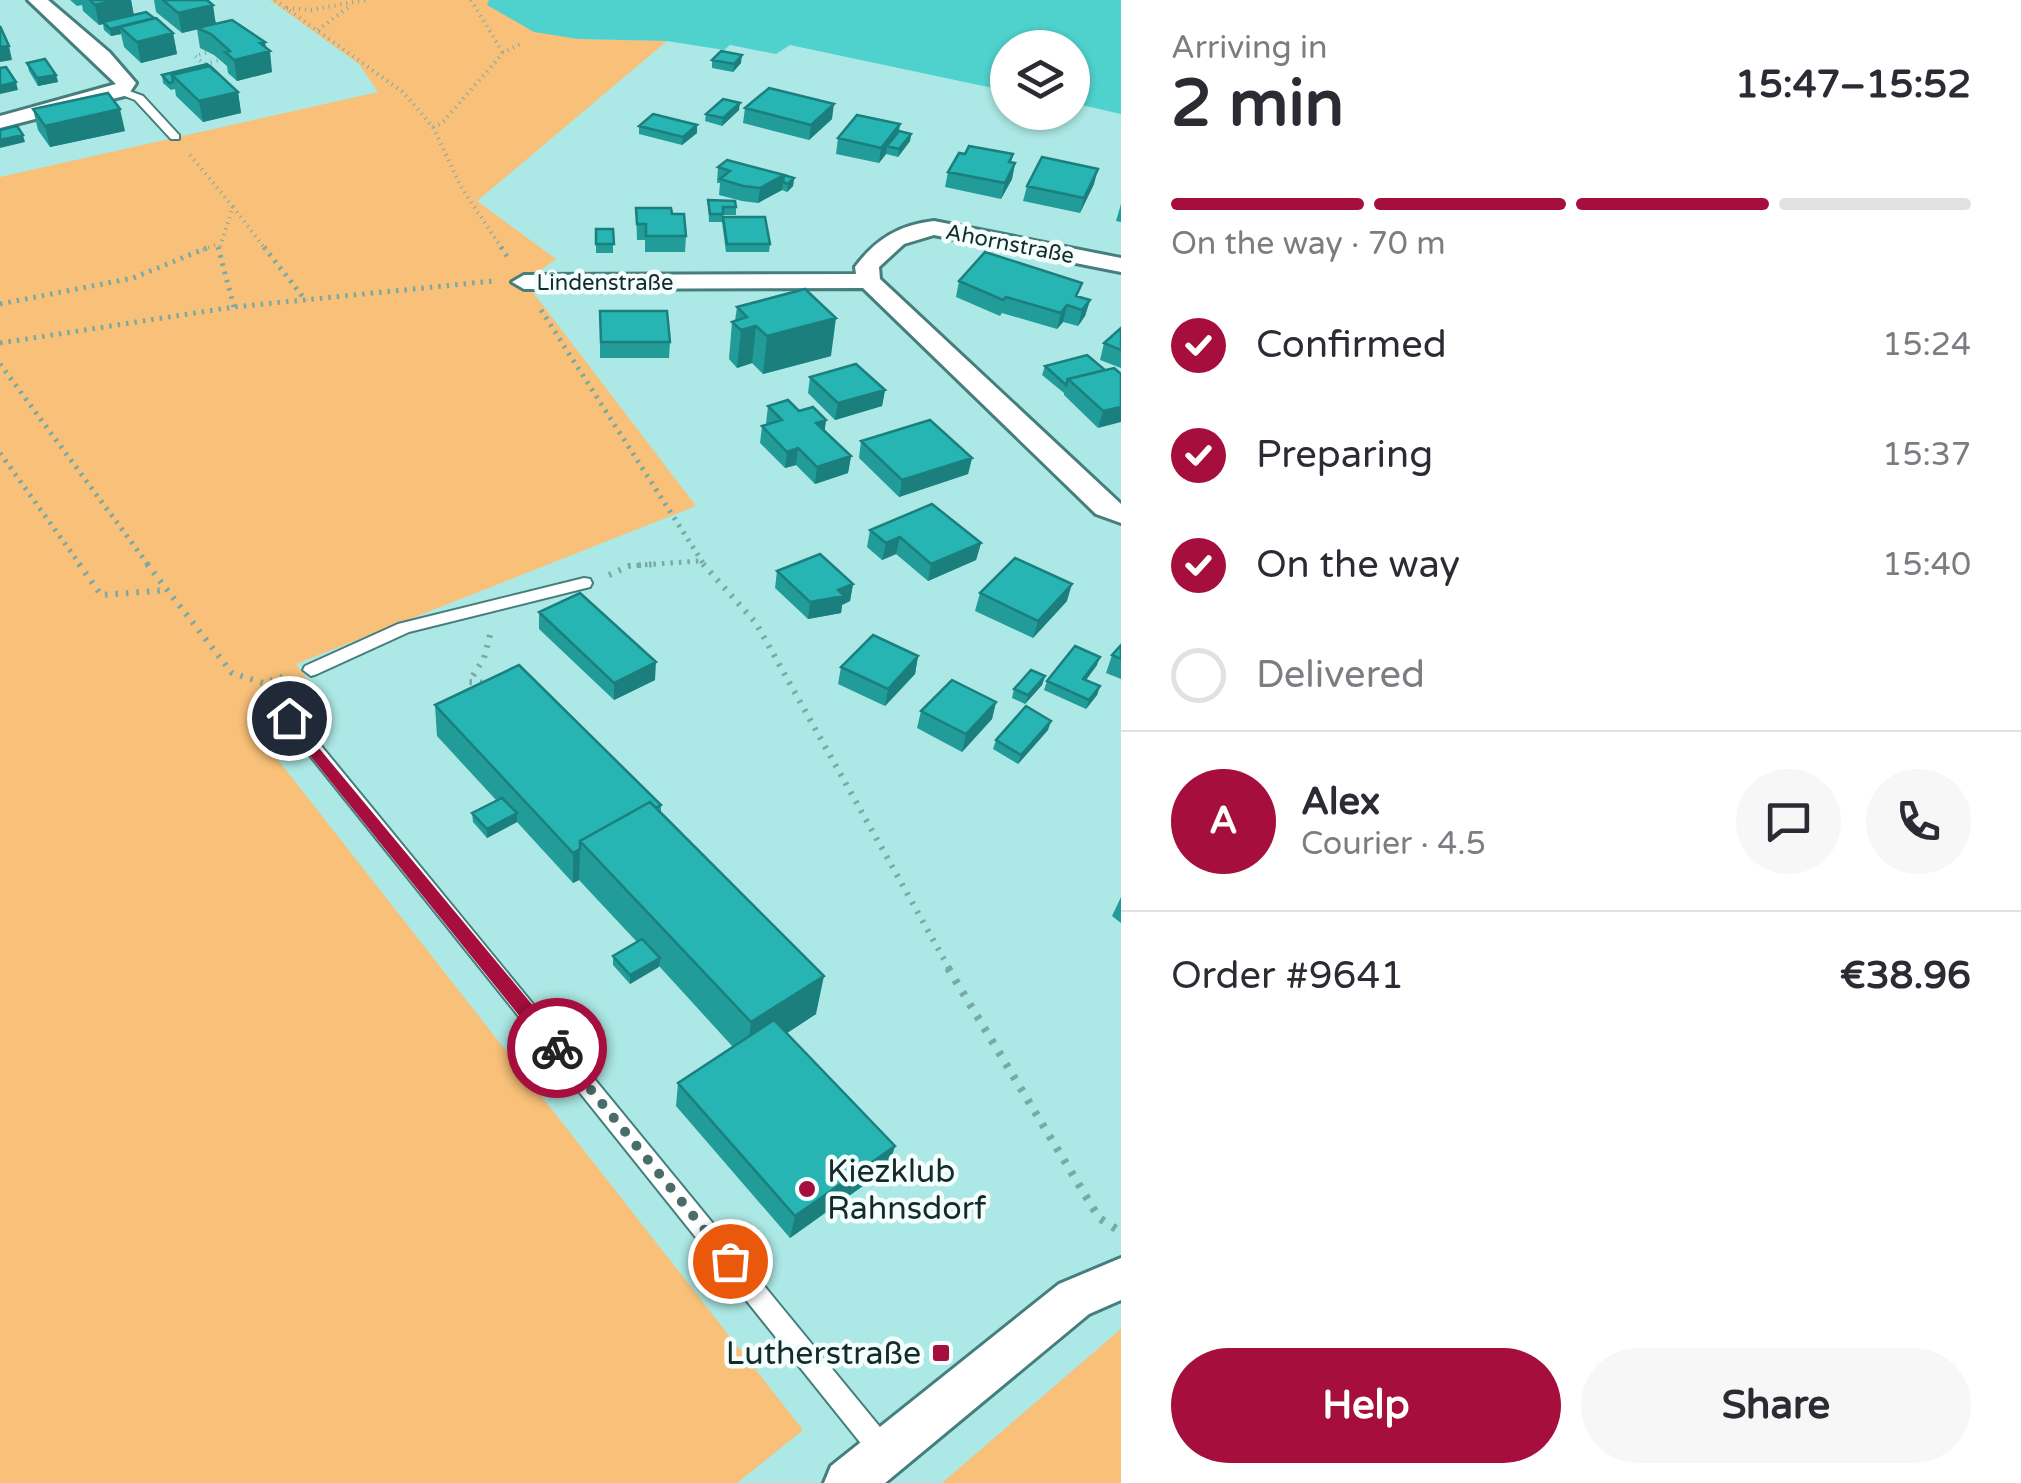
<!DOCTYPE html>
<html lang="en">
<head>
<meta charset="utf-8">
<style>
  body { margin:0; font-family:"Varela Round",sans-serif; background:#f7f7f7; color:#2b2b33; height:100vh; display:flex; flex-direction:column; font-size:38px; white-space:nowrap }
  * { box-sizing:border-box; margin:0 }
  p { font-size:32px; color:#7c7c81 }
  .icon { flex:none; width:55px; height:55px; fill:none; stroke:currentColor; stroke-width:2; stroke-linecap:round; stroke-linejoin:round }
  .map { position:relative; flex:1; overflow:hidden }
  .details { display:flex; flex-direction:column; background:#fff; width:900px }
  .details>* { flex:none }
  .fabs { position:absolute; left:990px; top:30px; display:grid; gap:20px }
  .fabs a { display:grid; place-items:center; width:100px; height:100px; border-radius:50%; background:#fff; box-shadow:0 2px 8px #0004; font-size:50px }
  .pin { position:absolute; display:grid; place-items:center; width:85px; height:85px; color:#fff; margin:-42px; border:5px solid #fff; border-radius:50%; box-shadow:0 2px 10px #0007 }
  .courier { position:absolute; display:grid; place-items:center; width:100px; height:100px; margin:-50px; border:8px solid #a60e3e; border-radius:50%; background:#fff; color:#222; box-shadow:0 2px 12px #0007 }
  .head em { font-style:normal; font-weight:700 }
  .head div { display:flex; flex-direction:column-reverse }
  .head { display:flex; align-items:center; justify-content:space-between; height:170px; padding:0 50px }
  h1 { font-size:65px; font-weight:700; line-height:75px }
  .bar { display:grid; grid-template-columns:repeat(4,1fr); gap:15px 10px; align-content:center; height:120px; padding:0 50px }
  .bar i { height:12px; border-radius:8px; background:#e1e1e2 }
  .bar .selected { background:#a60e3e }
  .bar p { grid-column:span 4 }
  .line { display:flex; align-items:center; gap:25px; padding:0 50px; border-top:2px solid #e1e1e2 }
  .line div { flex:1 }
  .round { display:grid; place-items:center; flex:none; width:105px; height:105px; border-radius:52px; background:#f7f7f7 }
  ol { padding:0 50px; list-style:none }
  li { display:flex; align-items:center; gap:30px; height:110px }
  li p { margin-inline-start:auto }
  li .icon { padding:10px; border-radius:50%; background:#a60e3e; color:#fff; stroke-width:4 }
  li:last-child { color:#7c7c81 }
  li i { width:55px; height:55px; border:5px solid #e1e1e2; border-radius:50% }
  .button { display:flex; gap:20px; margin-top:auto; padding:20px 50px }
  .button a { flex:1; height:115px; border-radius:60px; background:#a60e3e; color:#fff; font-size:40px; font-weight:700; line-height:115px; text-align:center }
  .button a+a { background:#f7f7f7; color:#2b2b33 }
  main { display:flex; flex:1; min-height:0 }
  .map>svg:first-child { display:block }
</style>
</head>
<body>
<main>
<div class="map">
<svg width="1121" height="1483" viewBox="0 0 1121 1483">
  <rect width="100%" height="100%" fill="#ace8e5"/>
  <!-- green -->
  <path fill="#f8c078" d="M270,0H489L488,5L578,39L667,41L477,201L556,259L525,282L696,506L296,664L324,702L257,733L803,1430L737,1483H0V177L378,92L359,64Z
    M1121,1329V1483H942Z"/>
  <!-- water -->
  <path fill="#4fd2ce" d="M489,0H1121V114L1073,103L1072,48H1008L1007,91L790,45L776,54L730,45L724,50L667,41L578,39L534,32L487,5Z"/>
  <g fill="none" stroke-linecap="round" stroke-linejoin="round">
    <!-- lane casing -->
    <g stroke="#457e7c" stroke-width="4">
      <path id="lane" d="M121,88L143,96L179,135V139H171L135,100L117,93L116,91Z
        M584,578L590,579L592,583L590,587L409,632L317,674L311,676L303,670L305,666L398,624Z
        M289,712L295,714L893,1443L897,1452L893,1461L884,1465L875,1461L283,722L280,718L283,714Z"/>
    </g>
    <!-- street casing -->
    <g stroke="#457e7c" stroke-width="6">
      <path id="street" d="M28,0H48L109,52L136,83L128,95L0,128V116L116,84Z
        M934,221L1121,258V272L934,235L904,244L879,267L880,279L1121,504V523L1096,514L863,288L524,289L512,282L524,275L856,274L855,267C876,239 899,225 934,221Z
        M1121,1258V1300L1089,1314L885,1483H824L831,1466L1059,1284Z"/>
    </g>
    <!-- path-far3 -->
    <path stroke="#79a9a6" stroke-width="4" stroke-dasharray="1 5" stroke-linecap="butt" d="M275,0L404,93L433,127L461,187L503,250
      M471,0L503,53
      M287,8L311,10L365,0
      M318,30L350,6
      M206,53L195,56L209,68
      M205,64L220,60
      M433,127L442,123L503,53L520,44
      M190,155L233,207L219,250
      M233,207L266,250
      M203,250L217,244"/>
    <!-- path-far2 -->
    <path stroke="#79a9a6" stroke-width="5" stroke-dasharray="2.5 6" stroke-linecap="butt" d="M218,247L234,307
      M264,247L306,301
      M501,247L510,261
      M0,304L133,278L209,247
      M541,310L705,566
      M0,343L234,307L493,281
      M0,364L149,566
      M0,453L81,566
      M628,566L699,561"/>
    <!-- path-far1 -->
    <path stroke="#79a9a6" stroke-width="6" stroke-dasharray="2.5 8" stroke-linecap="butt" d="M79,564L101,595L168,590
      M147,564L232,673L263,683L286,676
      M703,564L756,623L950,970
      M609,575L629,566L657,564
      M490,635L484,658L469,682L490,683"/>
    <!-- path -->
    <path stroke="#79a9a6" stroke-width="8" stroke-dasharray="4 10" stroke-linecap="butt" d="M948,968L1099,1218L1121,1232"/>
    <!-- lane -->
    <use href="#lane" fill="#fff" fill-rule="evenodd"/>
    <!-- street -->
    <use href="#street" fill="#fff" fill-rule="evenodd"/>
  </g>
  <!-- wall -->
  <path fill="#219c99" d="M70,0H131L134,15L173,33L177,54L141,63L124,47L121,34L111,36L104,30L103,24L99,25L83,11L82,5L77,6Z
    M154,0H207L216,23L266,48L272,72L237,81L228,73L227,66L214,55L200,48L197,29L182,33L156,12Z
    M712,60L741,63L733,72L712,68Z
    M27,63L56,75L58,82L38,86L29,71Z
    M207,64L238,92L241,113L203,122L176,96L175,89L171,90L163,83L162,75Z
    M745,108L832,119L809,140L743,123Z
    M33,109L125,131L50,147L38,130Z
    M739,110L722,126L705,121L706,114Z
    M900,124L899,131L911,134L910,141L898,157L886,154L879,163L836,154L838,138Z
    M639,126L697,133L682,145L639,134Z
    M965,154H1013L1011,163H1015L1012,179L1001,199L945,187L948,172Z
    M718,167L794,178L793,186L787,192L782,190L758,203L742,201L719,195L720,183H717Z
    M1094,184L1080,213L1023,201L1027,186Z
    M708,200L736,207V215H723V217L770,244L769,252H726L722,222H709Z
    M1121,204V222L1116,221Z
    M636,208L672,214L686,236L685,252H645V240H637Z
    M596,229H613V253H596Z
    M959,281L1078,296L1090,300L1085,316L1078,326L1063,322L1057,329L1002,313L1000,316L956,297Z
    M737,307L831,356L763,374L752,363L737,368L729,359L732,322L735,321Z
    M600,311L670,342L669,358H600Z
    M1121,328V368L1100,360L1104,343Z
    M1045,366L1105,370L1121,374L1098,428L1064,395V393L1042,375Z
    M810,377L885,390L882,406L835,420L808,393Z
    M768,406L799,411L826,420L824,431L851,456L848,473L815,484L796,465L785,468L760,443L762,426L768,425L766,423Z
    M861,441L972,458L968,474L899,497L859,458Z
    M870,530L981,543L976,560L928,581L896,554L882,560L867,547Z
    M777,571L853,584L850,601L842,605L841,613L808,619L775,588Z
    M980,593L1067,601L1033,638L975,611Z
    M539,612L655,680L614,700L539,629Z
    M1121,645V679L1106,673L1112,655Z
    M918,656L915,674L885,706L838,684L841,667Z
    M1097,665L1086,680L1100,686L1097,695L1086,709L1044,690L1047,681Z
    M1045,676L1042,685L1025,704L1012,698L1014,689Z
    M996,702L992,719L962,752L917,728L921,711Z
    M435,705L661,805V813L816,1014L787,1033L895,1146L888,1168L790,1238L676,1106L678,1083L733,1047L659,966L630,984L613,965V956L637,942L579,880L573,883L517,822L487,838L473,822L472,813L496,800L437,736Z
    M1048,730L1018,764L993,749L996,740Z
    M1121,897V923L1112,916Z"/>
  <!-- shaded-wall -->
  <path fill="#1b7f7d" d="M116,0H131L134,17L99,25L95,5Z
    M213,5L216,25L182,33L178,13Z
    M154,18L120,27L121,34L111,36L110,29Z
    M173,33L177,54L141,63L137,42Z
    M265,42L267,52L270,51L272,72L237,81L234,60L260,43Z
    M9,46L12,60L0,62V47Z
    M742,55L741,63L733,72L734,64Z
    M56,75L58,82L38,86L37,78Z
    M16,82L18,90L0,94V86Z
    M238,92L241,113L203,122L199,101Z
    M740,103L739,110L722,126L723,118Z
    M834,104L832,119L809,140L811,125Z
    M120,109L125,131L50,147L45,126Z
    M900,124L897,139L887,146L886,154L879,163L881,148Z
    M697,125V133L682,145L683,137Z
    M911,134L910,141L898,157L899,149Z
    M23,135L25,142L0,148V140Z
    M1015,163L1012,179L1001,199L1005,183Z
    M1098,169L1094,184L1080,213L1084,198Z
    M784,175L782,190L758,203L760,188Z
    M794,178L793,186L787,192L788,184Z
    M1090,300L1085,316L1078,326L1082,310Z
    M1067,305L1063,322L1057,329L1061,313Z
    M836,318L831,356L763,374L767,336Z
    M756,326L752,363L737,368L741,330Z
    M885,390L882,406L835,420L838,403Z
    M1121,407V422L1098,428L1103,411Z
    M826,420L824,436L816,423Z
    M798,448L796,465L785,468L787,452Z
    M851,456L848,473L815,484L817,467Z
    M972,458L968,474L899,497L902,480Z
    M900,537L896,554L882,560L886,543Z
    M981,543L976,560L928,581L931,564Z
    M853,584L850,601L842,605L841,613L808,619L810,602Z
    M1072,584L1067,601L1033,638L1038,621Z
    M918,656L915,674L885,706L888,689Z
    M1100,657L1097,665L1080,688L1083,679Z
    M656,662L655,680L614,700V683Z
    M1045,676L1042,685L1025,704L1028,695Z
    M1100,686L1097,695L1086,709L1089,700Z
    M996,702L992,719L962,752L966,734Z
    M1051,721L1048,730L1018,764L1021,755Z
    M517,813V822L487,838V829Z
    M580,849L579,880L573,883V853Z
    M660,958L659,967L630,984V975Z
    M824,976L816,1014L746,1060L751,1022Z
    M895,1146L888,1168L790,1238L795,1216Z"/>
  <!-- building -->
  <path fill="#26b5b2" stroke="#1b7f7d" stroke-width="2.5" d="M90,0H116L95,5Z
    M163,0H207L213,5L178,13Z
    M146,12L154,18L110,29L103,22Z
    M156,18L173,33L137,42L120,27Z
    M232,20L265,42L260,43L270,51L234,60L225,52L230,51L211,34L197,28Z
    M0,26L9,46L0,47Z
    M721,51L742,55L734,64L712,60Z
    M45,59L56,75L37,78L27,63Z
    M207,64L216,72L210,66L172,75L173,82L169,83L162,75Z
    M210,66L238,92L199,101L172,75Z
    M6,67L16,82L0,86V68Z
    M769,88L834,104L811,125L745,108Z
    M108,93L120,109L45,126L33,109Z
    M723,99L740,103L723,118L706,114Z
    M653,114L697,125L683,137L639,126Z
    M857,115L900,124L881,148L838,138Z
    M17,126L23,135L0,140V130Z
    M899,131L911,134L899,149L887,146Z
    M969,146L1013,154L1009,162L1015,163L1005,183L948,172L959,153L965,154Z
    M1042,157L1098,169L1084,198L1027,186Z
    M727,160L784,175L760,188L743,186L720,179L730,171L718,167Z
    M784,175L794,178L788,184L783,182Z
    M708,200L735,201L736,207H723V214H710Z
    M636,208H671L672,214H684L686,236H646V224H637Z
    M723,217H765L770,244H727Z
    M596,229H613L614,244H596Z
    M985,252L1082,283L1076,296L1090,300L1082,310L1067,305L1061,313L1006,297L1003,300L959,281Z
    M805,289L836,318L767,336L756,326L741,330L732,322L747,317L737,307Z
    M600,311H667L670,342H601Z
    M1121,328V350L1104,343Z
    M1087,355L1105,370L1068,379L1066,385L1045,366Z
    M856,364L885,390L838,403L810,377Z
    M1114,368L1121,374V407L1103,411L1068,379Z
    M788,400L799,411L813,407L826,420L816,423L851,456L817,467L798,448L787,452L762,426L782,420L768,406Z
    M930,420L972,458L902,480L861,441Z
    M932,504L981,543L931,564L900,537L886,543L870,530Z
    M820,554L853,584L838,590L844,596L810,602L777,571Z
    M1015,558L1072,584L1038,621L980,593Z
    M580,593L656,662L614,683L539,612Z
    M873,635L918,656L888,689L841,667Z
    M1121,645V659L1112,655Z
    M1075,646L1100,657L1083,679L1100,686L1089,700L1047,681Z
    M519,665L661,805L656,808L650,802L580,841V849L573,853L435,705Z
    M1031,670L1045,676L1028,695L1014,689Z
    M952,680L996,702L966,734L921,711Z
    M1026,706L1051,721L1021,755L996,740Z
    M502,798L517,813L487,829L472,813Z
    M650,802L824,976L751,1022L580,841Z
    M642,939L660,958L630,975L613,956Z
    M774,1020L895,1146L795,1216L678,1083Z"/>
  <!-- route -->
  <path fill="#a60e3e" d="M289,712L564,1043V1054H550L283,722L281,718Z"/>
  <g fill="none" stroke-linecap="round" stroke-linejoin="round">
    <!-- done -->
    <path stroke="#496d6b" stroke-width="10" stroke-dasharray="0 18" d="M557,1048L730,1261"/>
  </g>
  <!-- markers -->
  <g fill="#a60e3e" stroke="#f3fefd" stroke-width="4">
    <circle cx="807" cy="1189" r="10"/>
    <rect x="931" y="1343" width="20" height="20" rx="5"/>
  </g>
  <g text-anchor="middle" stroke-width="9" stroke-linejoin="round" paint-order="stroke">
    <!-- far-street labels -->
    <g font-size="22" fill="#132b2a" stroke="#f3fefd">
      <text transform="translate(1010 243) rotate(11)" y="8">Ahornstraße</text>
      <text x="605" y="290">Lindenstraße</text>
    </g>
    <!-- near-poi labels -->
    <g font-size="32" fill="#132b2a" stroke="#f3fefd" text-anchor="start">
      <text x="827" y="1182">Kiezklub<tspan x="827" dy="37">Rahnsdorf</tspan></text>
      <text x="921" y="1364" text-anchor="end">Lutherstraße</text>
    </g>
  </g>
</svg>
<div class="fabs">
<a><svg class="icon" aria-label="layers" viewBox="0 0 24 24"><path d="M12 4l9 5-9 5-9-5zM3 14l9 5 9-5"/></svg></a>
</div>
<div class="pin" style="left:730px;top:1261px;background:#ea580c"><svg class="icon" aria-label="bag" viewBox="0 0 24 24"><path d="M5 8h14l-1 12H6zM9 8a3 3 0 0 1 6 0"/></svg></div>
<div class="pin" style="left:289px;top:718px;background:#1f2937"><svg class="icon" aria-label="home" viewBox="0 0 24 24"><path d="M3 11l9-7 9 7M6 9v11h12V9"/></svg></div>
<div class="courier" style="left:557px;top:1048px"><svg class="icon" aria-label="bike" viewBox="0 0 24 24"><circle cx="6" cy="16" r="4"/><circle cx="18" cy="16" r="4"/><path d="M6 16l4-8h5l3 8M10 8l3 8H6M13 5h3"/></svg></div>
</div>
<section class="details">
<div class="head"><div><h1>2 min</h1><p>Arriving in</p></div><em>15:47–15:52</em></div>
<div class="bar"><i class="selected"></i><i class="selected"></i><i class="selected"></i><i></i><p>On the way · 70 m</p></div>
<ol>
<li><svg class="icon" aria-label="check" viewBox="0 0 24 24"><path d="M5 12l5 5 9-10"/></svg>Confirmed<p>15:24</p></li>
<li><svg class="icon" aria-label="check" viewBox="0 0 24 24"><path d="M5 12l5 5 9-10"/></svg>Preparing<p>15:37</p></li>
<li><svg class="icon" aria-label="check" viewBox="0 0 24 24"><path d="M5 12l5 5 9-10"/></svg>On the way<p>15:40</p></li>
<li><i></i>Delivered</li>
</ol>
<div class="line" style="height:180px"><b class="round" style="background:#a60e3e;color:#fff">A</b><div><b>Alex</b><p>Courier · 4.5</p></div><a class="round"><svg class="icon" aria-label="chat" viewBox="0 0 24 24"><path d="M4 5h16v11H9l-5 4z"/></svg></a><a class="round"><svg class="icon" aria-label="phone" viewBox="0 0 24 24"><path d="M5 4h4l2 5-3 2q2 4 5 5l2-3 5 2v4C11 20 4 13 5 4z"/></svg></a></div>
<div class="line" style="height:130px"><div>Order #9641</div><b>€38.96</b></div>
<div class="button"><a>Help</a><a>Share</a></div>
</section>
</main>
</body>
</html>
